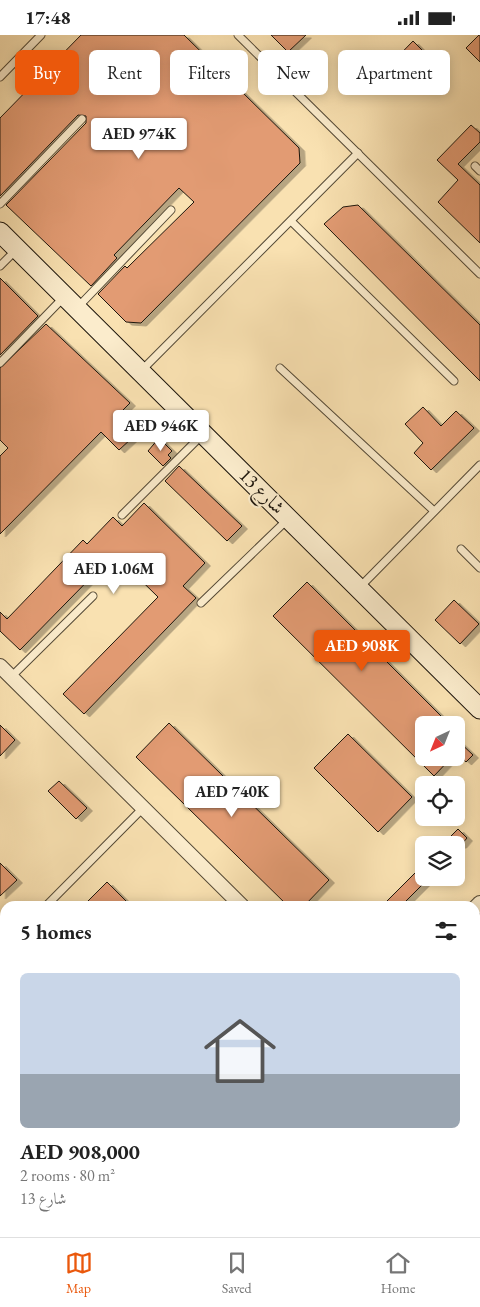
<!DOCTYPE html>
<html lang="en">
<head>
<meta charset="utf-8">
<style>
  body { margin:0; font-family:"EB Garamond",Amiri,serif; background:#f6f6f6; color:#222; height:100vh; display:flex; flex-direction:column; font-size:19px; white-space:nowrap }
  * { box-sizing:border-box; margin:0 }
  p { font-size:16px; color:#767676 }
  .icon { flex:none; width:28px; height:28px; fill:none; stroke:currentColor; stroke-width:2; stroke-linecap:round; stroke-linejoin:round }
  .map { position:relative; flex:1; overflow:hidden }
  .details { position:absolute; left:0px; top:866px; width:480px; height:336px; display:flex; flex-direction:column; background:#fff; border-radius:15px 15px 0 0; box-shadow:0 2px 12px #0003 }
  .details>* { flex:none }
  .guide { position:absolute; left:15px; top:15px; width:450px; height:45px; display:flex; gap:10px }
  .needle { width:32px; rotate:223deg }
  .tools { position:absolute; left:415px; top:681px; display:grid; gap:10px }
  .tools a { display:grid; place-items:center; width:50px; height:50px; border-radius:8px; background:#fff; box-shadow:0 2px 12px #0003; font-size:25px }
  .price { position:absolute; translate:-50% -42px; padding:0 11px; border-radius:5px; background:#fff; color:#222; font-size:16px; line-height:32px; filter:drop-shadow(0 1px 2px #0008) }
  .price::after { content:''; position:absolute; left:50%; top:30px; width:15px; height:11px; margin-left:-8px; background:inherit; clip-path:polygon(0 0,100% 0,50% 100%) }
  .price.active { background:#ea580c; color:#fff }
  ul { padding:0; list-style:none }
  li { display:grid; align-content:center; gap:10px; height:265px; padding:0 20px }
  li+li { border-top:1px solid #e0e0e0 }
  li span { display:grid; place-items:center; height:155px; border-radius:8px; color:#555 }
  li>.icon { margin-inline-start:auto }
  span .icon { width:90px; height:90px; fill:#fffc; stroke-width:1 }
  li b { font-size:21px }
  h2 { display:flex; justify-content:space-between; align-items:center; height:60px; padding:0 20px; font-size:21px }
  .tag { padding:0 18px; border-radius:8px; background:#fff; box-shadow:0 2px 12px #0003; font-size:18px; line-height:45px }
  .tag.active { background:#ea580c; color:#fff }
  .status { display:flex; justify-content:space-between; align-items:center; height:35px; padding:0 25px; background:#fff; direction:ltr }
  .status svg { height:14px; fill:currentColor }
  .tabs { display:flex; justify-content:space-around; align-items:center; height:70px; border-top:1px solid #e0e0e0; background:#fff; font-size:14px; color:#767676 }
  .tabs a { display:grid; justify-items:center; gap:2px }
  .tabs .active { color:#ea580c }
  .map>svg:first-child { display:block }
  .building { fill:#e29b73; stroke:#1d160d; filter:url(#shadow) }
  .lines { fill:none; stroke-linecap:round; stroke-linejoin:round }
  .lane-casing { stroke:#544936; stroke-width:9 }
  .street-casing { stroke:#544936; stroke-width:16 }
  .secondary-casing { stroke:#1d160d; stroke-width:21 }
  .lane { stroke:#fbeccc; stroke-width:7 }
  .street { stroke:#fbeccc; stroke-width:14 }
  .secondary { stroke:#fbeccc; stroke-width:19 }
  .labels { text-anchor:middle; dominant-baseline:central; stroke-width:4; stroke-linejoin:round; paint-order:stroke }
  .street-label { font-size:19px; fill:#1d160d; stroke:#fbeccc }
</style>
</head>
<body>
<div class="status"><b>17:48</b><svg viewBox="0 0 49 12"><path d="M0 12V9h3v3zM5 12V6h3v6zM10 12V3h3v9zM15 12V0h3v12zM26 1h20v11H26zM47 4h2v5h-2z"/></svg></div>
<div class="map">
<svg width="480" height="1202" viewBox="0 0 480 1202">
  <defs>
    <filter id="shadow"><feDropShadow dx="5.5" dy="3" stdDeviation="0" flood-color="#0004"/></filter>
  </defs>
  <rect width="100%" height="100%" fill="#f9e1b1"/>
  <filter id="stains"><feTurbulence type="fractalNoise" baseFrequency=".004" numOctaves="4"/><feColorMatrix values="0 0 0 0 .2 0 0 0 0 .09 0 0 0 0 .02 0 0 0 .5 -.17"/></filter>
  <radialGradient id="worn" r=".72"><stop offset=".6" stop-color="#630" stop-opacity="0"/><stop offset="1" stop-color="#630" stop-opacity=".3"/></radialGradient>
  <g class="building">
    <polygon points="81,0 184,0 299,113 300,128 141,288 126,287 98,259 125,231 127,233 194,167 179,153 114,220 117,223 91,251 6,170 86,88 86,81 78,80 0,161 0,83"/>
    <polygon points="271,0 306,0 288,17"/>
    <polygon points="479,0 480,0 480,27 466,13"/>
    <polygon points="413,6 427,20 395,53 381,39"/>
    <polygon points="471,90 480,98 480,107 458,129 480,150 480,208 438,167 458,145 437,125"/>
    <polygon points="358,170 480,290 480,346 324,189 343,172"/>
    <polygon points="0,243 38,281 0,320"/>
    <polygon points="46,289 130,368 114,384 132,403 119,415 101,397 0,499 0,421 8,413 0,405 0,333"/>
    <polygon points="423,372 441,391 456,376 474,393 431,435 414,418 423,408 405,389"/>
    <polygon points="159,403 172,416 168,420 171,423 163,431 148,416"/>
    <polygon points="179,431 242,491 227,506 165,446"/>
    <polygon points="144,468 205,528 183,551 196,563 84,679 63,659 158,562 114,519 20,615 0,596 0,577 7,584 83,505 87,509 113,482 122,491"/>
    <polygon points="307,547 450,690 424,690 424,722 452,722 434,741 273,581"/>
    <polygon points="454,565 479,589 460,609 435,585"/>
    <polygon points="169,688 329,845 304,871 288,871 136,722"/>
    <polygon points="0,690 15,705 0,721"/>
    <polygon points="348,699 412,762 378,797 314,733"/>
    <polygon points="456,704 473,720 466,727 456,718"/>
    <polygon points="59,746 87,773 76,784 48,756"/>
    <polygon points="458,794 467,803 461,810 442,810"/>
    <polygon points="0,828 17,845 0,861"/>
    <polygon points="424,829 424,848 401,871 382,871"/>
    <polygon points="107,847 131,871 83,871"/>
  </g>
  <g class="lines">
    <defs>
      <g id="lane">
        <polyline points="238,0 480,239"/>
        <polyline points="0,42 41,0"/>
        <polyline points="475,131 480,136"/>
        <polyline points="0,169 82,84"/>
        <polyline points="291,186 454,346"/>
        <polyline points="0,231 17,214"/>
        <polyline points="78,272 171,175"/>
        <polyline points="0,328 65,261"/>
        <polyline points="280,333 434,476"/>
        <polyline points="141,336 358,118"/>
        <polyline points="122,480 203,399"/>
        <polyline points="461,514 480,533"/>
        <polyline points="359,553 480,430"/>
        <polyline points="201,568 288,484"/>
        <polyline points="11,642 93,561"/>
        <polyline points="46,871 143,773"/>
        <polyline points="0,918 5,913"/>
        <polyline points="0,1016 5,1021"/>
        <polyline points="160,1198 164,1202"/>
        <polyline points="150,1202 154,1198"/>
      </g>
      <g id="street">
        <polyline points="0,631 242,871"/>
        <polyline points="475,873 480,868"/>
        <polyline points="475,1104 480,1109"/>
      </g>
      <polyline id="secondary" points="0,197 480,674"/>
    </defs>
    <use href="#lane" class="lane-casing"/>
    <use href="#street" class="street-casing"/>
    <use href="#secondary" class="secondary-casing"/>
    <use href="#lane" class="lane"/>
    <use href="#street" class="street"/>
    <use href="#secondary" class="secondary"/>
  </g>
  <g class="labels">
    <g class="street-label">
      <text transform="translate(262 456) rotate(45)">شارع 13</text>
    </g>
  </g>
  <rect width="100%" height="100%" filter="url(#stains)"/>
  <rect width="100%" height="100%" fill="url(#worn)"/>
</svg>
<div class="tools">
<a><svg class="needle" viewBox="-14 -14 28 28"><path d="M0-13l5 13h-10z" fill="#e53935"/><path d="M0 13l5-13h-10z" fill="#767676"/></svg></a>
<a><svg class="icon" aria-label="locate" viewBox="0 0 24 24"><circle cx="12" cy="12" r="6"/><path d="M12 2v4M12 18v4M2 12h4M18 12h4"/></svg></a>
<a><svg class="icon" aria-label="layers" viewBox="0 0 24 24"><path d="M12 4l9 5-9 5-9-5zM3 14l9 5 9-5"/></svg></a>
</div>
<b class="price" style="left:139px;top:125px">AED 974K</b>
<b class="price" style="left:161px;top:417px">AED 946K</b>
<b class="price" style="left:114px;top:560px">AED 1.06M</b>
<b class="price active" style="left:362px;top:637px">AED 908K</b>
<b class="price" style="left:232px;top:783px">AED 740K</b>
<div class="guide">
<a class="tag active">Buy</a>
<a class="tag">Rent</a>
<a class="tag">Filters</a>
<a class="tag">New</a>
<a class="tag">Apartment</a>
</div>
<section class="details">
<h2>5 homes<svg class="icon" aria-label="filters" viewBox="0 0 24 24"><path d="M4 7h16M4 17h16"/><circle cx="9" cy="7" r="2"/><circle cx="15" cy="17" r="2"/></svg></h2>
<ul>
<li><span style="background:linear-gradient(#c9d6e8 65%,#9aa5b1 0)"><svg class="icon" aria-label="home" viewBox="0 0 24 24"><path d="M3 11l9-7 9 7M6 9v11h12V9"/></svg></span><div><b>AED 908,000</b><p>2 rooms · 80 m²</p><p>شارع 13</p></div></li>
</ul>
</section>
</div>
<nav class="tabs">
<a class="active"><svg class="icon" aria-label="map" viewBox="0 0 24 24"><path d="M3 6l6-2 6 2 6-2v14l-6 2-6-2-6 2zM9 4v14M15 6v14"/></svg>Map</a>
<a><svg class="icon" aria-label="saved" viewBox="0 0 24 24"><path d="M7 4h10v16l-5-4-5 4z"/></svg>Saved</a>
<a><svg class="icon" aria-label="home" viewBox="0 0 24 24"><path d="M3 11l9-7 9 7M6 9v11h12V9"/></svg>Home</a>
</nav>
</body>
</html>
